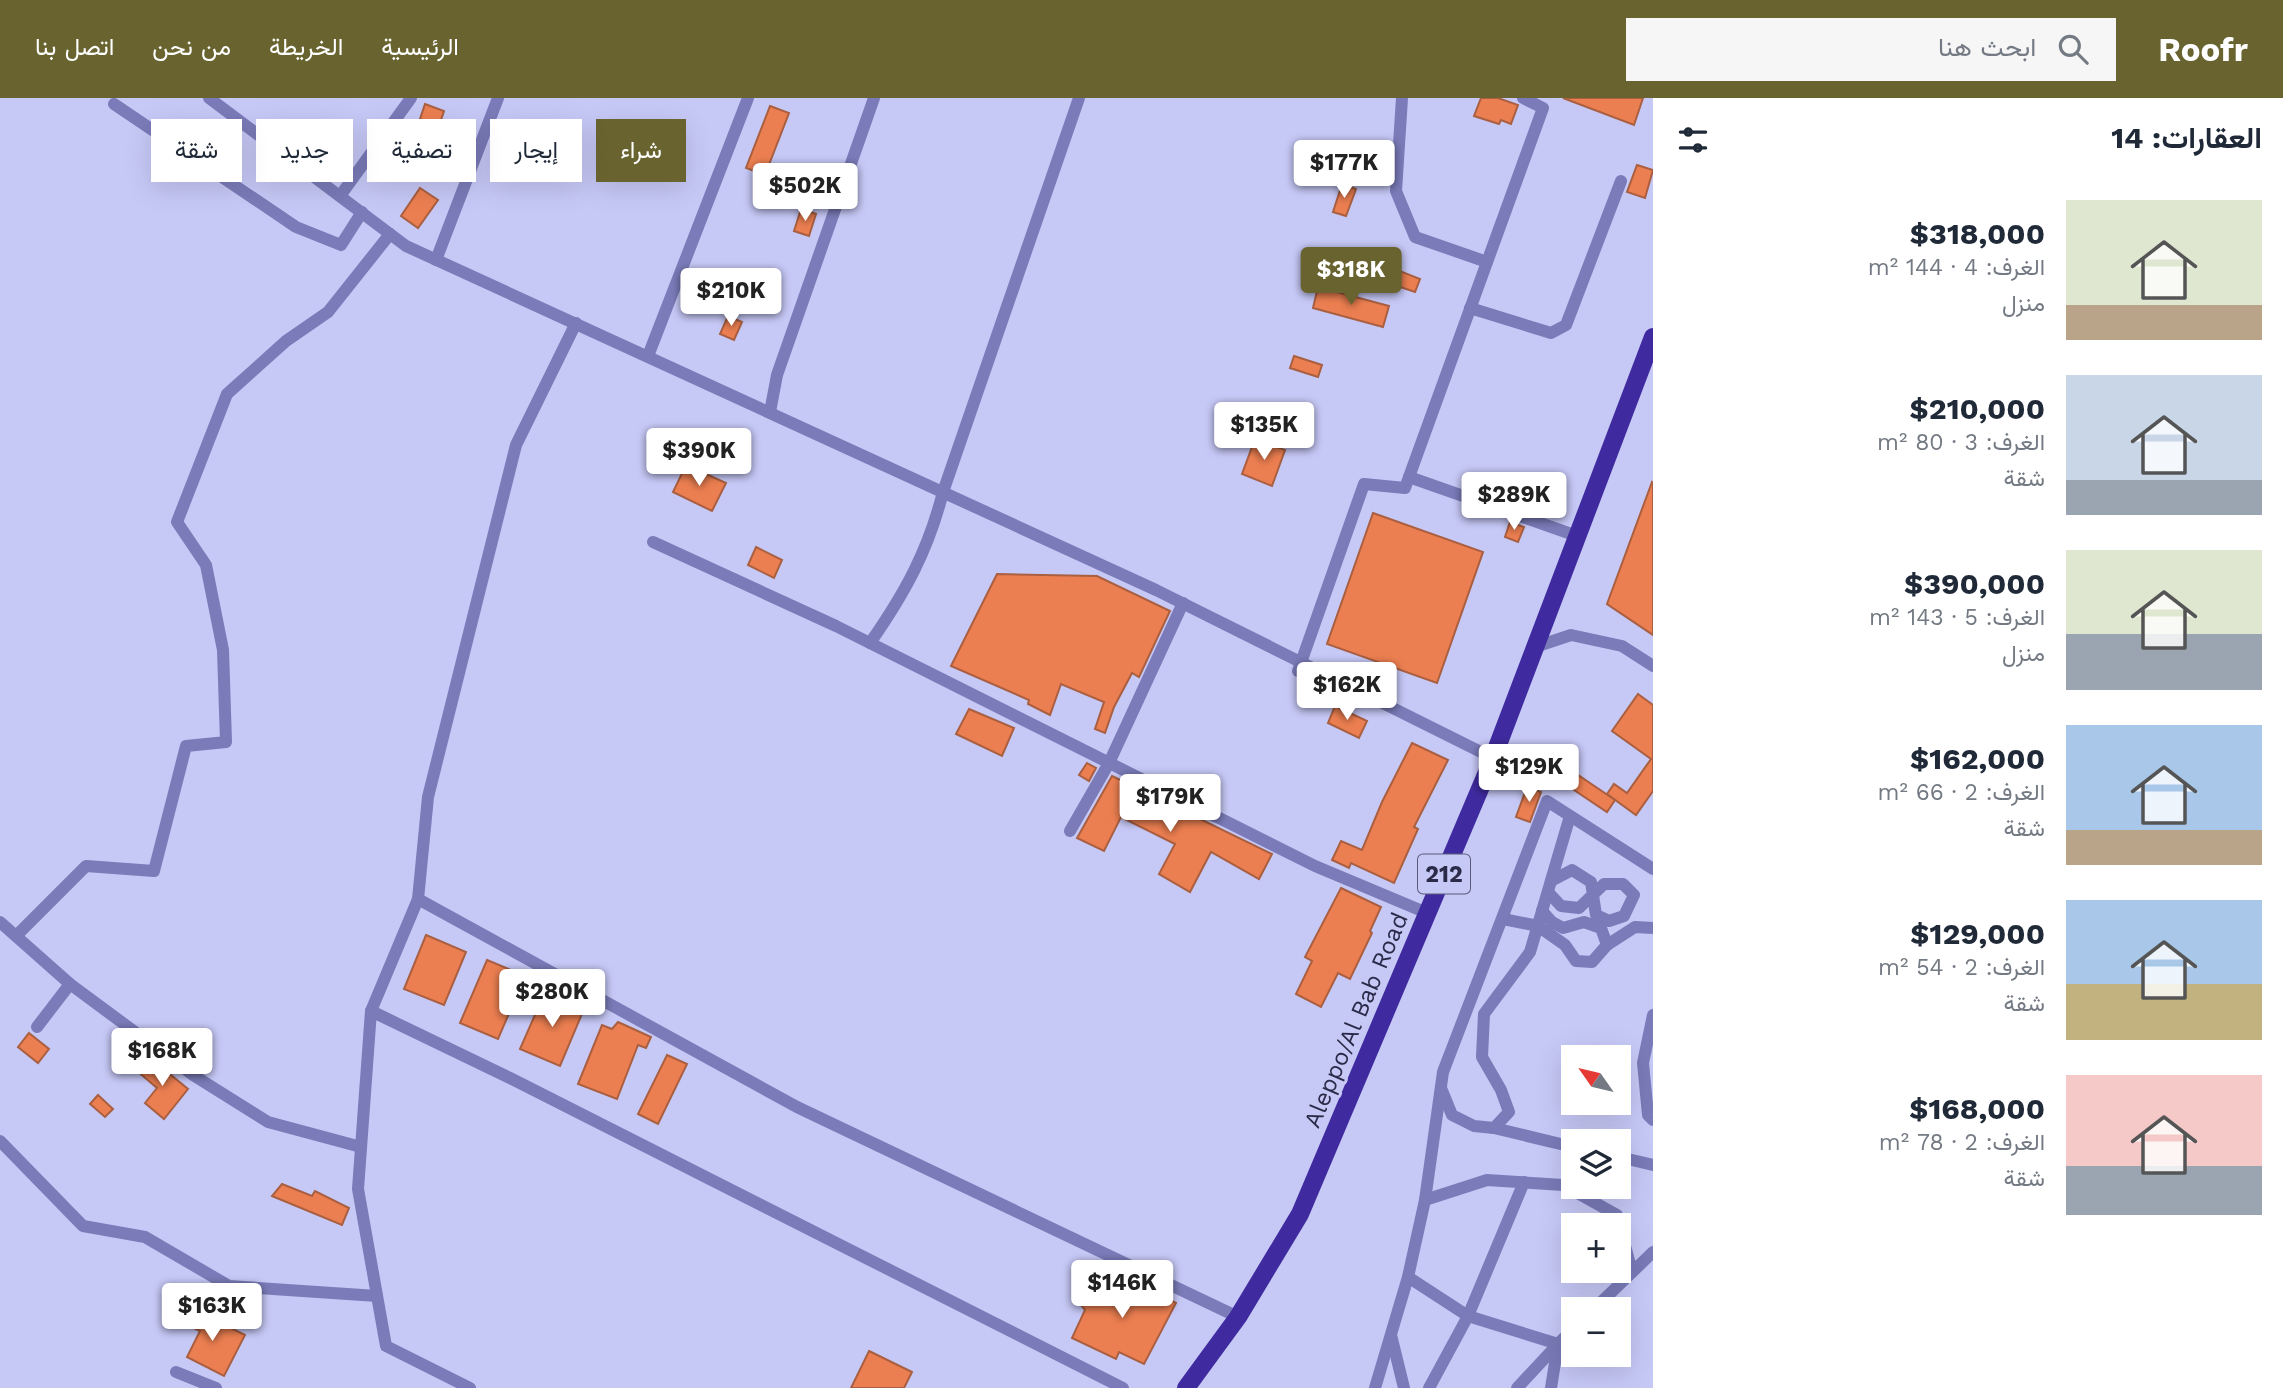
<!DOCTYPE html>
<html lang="ar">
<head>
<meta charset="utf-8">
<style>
  body { margin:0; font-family:"Work Sans",Vazirmatn,sans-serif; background:#f6f6f7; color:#1f2937; direction:rtl; height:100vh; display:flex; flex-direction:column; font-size:26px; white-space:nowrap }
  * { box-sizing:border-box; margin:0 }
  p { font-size:23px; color:#747a83 }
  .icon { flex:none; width:38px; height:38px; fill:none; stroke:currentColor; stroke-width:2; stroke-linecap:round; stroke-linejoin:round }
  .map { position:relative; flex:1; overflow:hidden; direction:ltr }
  .sheet { display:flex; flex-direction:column; background:#fff; width:630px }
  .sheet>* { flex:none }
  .guide { position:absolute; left:21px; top:21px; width:665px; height:63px; direction:rtl; display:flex; gap:14px }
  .needle { width:46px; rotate:304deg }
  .buttons { position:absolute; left:1561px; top:947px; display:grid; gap:14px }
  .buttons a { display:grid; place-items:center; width:70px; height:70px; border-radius:0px; background:#fff; box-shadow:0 7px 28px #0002; font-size:35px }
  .price { position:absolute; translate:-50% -60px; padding:0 16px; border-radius:7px; background:#fff; color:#222; font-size:23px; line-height:46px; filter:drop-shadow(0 2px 4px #0008) }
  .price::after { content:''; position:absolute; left:50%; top:42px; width:21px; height:16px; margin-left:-10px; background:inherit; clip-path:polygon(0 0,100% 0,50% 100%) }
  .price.on { background:#68632f; color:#fff }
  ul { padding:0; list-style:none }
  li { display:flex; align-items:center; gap:21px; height:175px; padding:0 21px }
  li span { display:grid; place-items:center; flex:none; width:196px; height:140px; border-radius:0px; color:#555 }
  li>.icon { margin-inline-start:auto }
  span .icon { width:84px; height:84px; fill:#fffc; stroke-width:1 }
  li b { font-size:30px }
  h2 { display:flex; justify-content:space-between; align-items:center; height:84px; padding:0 21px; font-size:30px }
  .pill { padding:0 24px; border-radius:0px; background:#fff; box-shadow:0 7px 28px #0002; font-size:24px; line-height:63px }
  .pill.on { background:#68632f; color:#fff }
  header { display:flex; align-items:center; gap:42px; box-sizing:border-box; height:98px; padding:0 35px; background:#68632f; color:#fff }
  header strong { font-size:33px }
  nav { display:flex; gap:38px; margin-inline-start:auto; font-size:24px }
  .search { width:490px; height:63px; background:#f6f6f7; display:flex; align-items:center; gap:18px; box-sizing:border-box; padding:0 24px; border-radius:0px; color:#747a83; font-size:26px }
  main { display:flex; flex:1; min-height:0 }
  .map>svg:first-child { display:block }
  .building { fill:#ec7f51; stroke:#aa5f40; stroke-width:2 }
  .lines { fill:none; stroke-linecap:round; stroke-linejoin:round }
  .street { stroke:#7a7bb8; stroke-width:12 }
  .primary { stroke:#3f2b9f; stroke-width:18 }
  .labels { text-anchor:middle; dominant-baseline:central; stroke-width:6; stroke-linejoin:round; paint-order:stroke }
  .shield { fill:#c6c8f6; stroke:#5a5a7d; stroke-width:2 }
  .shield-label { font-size:23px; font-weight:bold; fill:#2b2b49 }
  .street-label { font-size:24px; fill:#2b2b49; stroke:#c6c8f6 }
</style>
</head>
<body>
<header>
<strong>Roofr</strong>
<div class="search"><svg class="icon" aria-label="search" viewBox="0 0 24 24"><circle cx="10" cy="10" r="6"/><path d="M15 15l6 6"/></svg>ابحث هنا</div>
<nav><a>الرئيسية</a><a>الخريطة</a><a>من نحن</a><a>اتصل بنا</a></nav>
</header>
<main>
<section class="sheet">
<h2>العقارات: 14<svg class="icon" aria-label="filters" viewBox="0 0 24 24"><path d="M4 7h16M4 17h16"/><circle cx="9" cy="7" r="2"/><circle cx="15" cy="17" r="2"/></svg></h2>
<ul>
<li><span style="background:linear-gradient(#dfe7d0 75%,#b9a48a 0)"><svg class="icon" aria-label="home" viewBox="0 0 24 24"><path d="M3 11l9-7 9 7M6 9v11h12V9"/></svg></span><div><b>$318,000</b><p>الغرف: 4 · 144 m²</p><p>منزل</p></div></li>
<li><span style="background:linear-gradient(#c9d6e8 75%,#9aa5b1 0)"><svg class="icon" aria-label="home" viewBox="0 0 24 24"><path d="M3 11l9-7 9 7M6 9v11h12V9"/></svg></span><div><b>$210,000</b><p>الغرف: 3 · 80 m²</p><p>شقة</p></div></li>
<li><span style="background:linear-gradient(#dfe7d0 60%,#9aa5b1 0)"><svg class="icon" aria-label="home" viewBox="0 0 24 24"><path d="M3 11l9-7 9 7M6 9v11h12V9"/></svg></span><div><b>$390,000</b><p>الغرف: 5 · 143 m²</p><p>منزل</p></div></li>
<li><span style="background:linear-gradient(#a9c7e8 75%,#b9a48a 0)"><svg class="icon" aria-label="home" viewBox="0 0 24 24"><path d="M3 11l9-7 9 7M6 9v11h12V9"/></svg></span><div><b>$162,000</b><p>الغرف: 2 · 66 m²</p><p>شقة</p></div></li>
<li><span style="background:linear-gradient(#a9c7e8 60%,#c2b280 0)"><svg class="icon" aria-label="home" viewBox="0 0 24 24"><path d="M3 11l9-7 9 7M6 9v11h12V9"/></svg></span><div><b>$129,000</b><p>الغرف: 2 · 54 m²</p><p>شقة</p></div></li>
<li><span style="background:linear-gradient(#f6c9c9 65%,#9aa5b1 0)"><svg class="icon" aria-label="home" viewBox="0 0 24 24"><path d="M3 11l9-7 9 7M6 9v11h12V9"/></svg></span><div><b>$168,000</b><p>الغرف: 2 · 78 m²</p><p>شقة</p></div></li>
</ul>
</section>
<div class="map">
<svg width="1653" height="1290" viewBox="0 0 1653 1290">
  <rect width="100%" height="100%" fill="#c6c8f6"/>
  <g class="building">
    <polygon points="1481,0 1498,0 1518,7 1511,26 1501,22 1499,26 1474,18"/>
    <polygon points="1563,0 1643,0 1634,27"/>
    <polygon points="425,6 444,13 439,28 420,21"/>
    <polygon points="770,8 789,15 765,77 746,70"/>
    <polygon points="453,32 470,39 461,70 453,82 434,67"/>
    <polygon points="1637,67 1653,72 1645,100 1627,94"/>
    <polygon points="1342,86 1356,91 1346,118 1333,114"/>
    <polygon points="420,90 438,102 418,130 401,118"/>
    <polygon points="801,111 816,116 809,138 794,133"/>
    <polygon points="1360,159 1398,170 1397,172 1420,181 1415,194 1356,174"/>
    <polygon points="1318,189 1389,208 1383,229 1313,210"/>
    <polygon points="728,218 742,224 734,242 720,236"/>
    <polygon points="1294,258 1322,267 1318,279 1290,270"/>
    <polygon points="1255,341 1285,352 1272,388 1242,376"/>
    <polygon points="686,367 726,385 712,413 673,394"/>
    <polygon points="1652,384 1653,385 1653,537 1607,506"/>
    <polygon points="1373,415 1483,454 1437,585 1327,546"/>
    <polygon points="1510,424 1524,429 1518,444 1505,439"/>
    <polygon points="756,449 782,462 774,480 748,467"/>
    <polygon points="997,476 1097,478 1170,513 1139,579 1132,575 1114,609 1105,635 1095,631 1104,604 1061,586 1050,617 1028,606 1029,602 951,568"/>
    <polygon points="1638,596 1653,607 1653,693 1636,717 1607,696 1614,686 1627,695 1651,661 1612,633"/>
    <polygon points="1335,608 1367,623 1359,640 1328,625"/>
    <polygon points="969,611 1014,630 1002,658 956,636"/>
    <polygon points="1412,645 1448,662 1414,729 1418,731 1394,785 1351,765 1349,770 1332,762 1341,743 1362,752 1382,704"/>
    <polygon points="1550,658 1615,702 1607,714 1538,668"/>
    <polygon points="1087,665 1096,670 1089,683 1079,677"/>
    <polygon points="1112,678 1272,756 1259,781 1211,754 1190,794 1159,776 1175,746 1121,719 1104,753 1077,740"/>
    <polygon points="1527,689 1541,694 1530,724 1516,719"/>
    <polygon points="1341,790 1381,809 1370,833 1372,835 1350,881 1338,875 1321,909 1296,896 1312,863 1305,859"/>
    <polygon points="426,837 466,854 444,907 404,891"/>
    <polygon points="487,862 525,878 498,941 460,925"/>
    <polygon points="545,894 584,911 560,968 520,951"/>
    <polygon points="618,924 651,939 646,950 638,947 617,1001 578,986 602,927 612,931"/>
    <polygon points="29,935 49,951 38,965 18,949"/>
    <polygon points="667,957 687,966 658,1026 638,1016"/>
    <polygon points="149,959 188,991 164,1021 145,1005 157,990 137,973"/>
    <polygon points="98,997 113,1011 105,1019 90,1006"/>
    <polygon points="282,1086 312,1098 315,1093 349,1110 342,1127 272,1098"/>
    <polygon points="1103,1176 1151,1199 1153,1193 1176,1205 1144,1266 1119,1254 1116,1261 1072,1240 1085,1212 1081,1207 1085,1197 1092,1198"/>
    <polygon points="182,1211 214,1225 215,1222 245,1237 224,1278 187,1259 200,1233 177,1222"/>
    <polygon points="869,1253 912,1274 904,1290 851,1290"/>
  </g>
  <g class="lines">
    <g class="street">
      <polyline points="209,0 406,148 1156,492 1493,660"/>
      <polyline points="1402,0 1396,93 1415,139 1487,164"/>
      <polyline points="114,6 296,129 341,147 362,114"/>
      <polyline points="340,98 411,0"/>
      <polyline points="436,162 498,0"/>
      <polyline points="1470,210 1551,235 1566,227 1621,83"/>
      <polyline points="648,258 748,0"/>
      <polyline points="770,314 777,277 874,0"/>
      <polyline points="1409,379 1577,438"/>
      <polyline points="653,444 836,528 1315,768 1427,815"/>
      <path d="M870,545C905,495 928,453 943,394L1079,0"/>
      <polyline points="1535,549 1571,537 1622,548 1653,568"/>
      <polyline points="1298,573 1364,386 1405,390 1543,10 1523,0"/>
      <polyline points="1070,733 1109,665 1183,505"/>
      <polyline points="1548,794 1561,808 1579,810 1604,786 1623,786 1634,797 1624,818 1609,823 1596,817 1591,784 1572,772 1551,783"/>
      <polyline points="418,801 797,1009 1238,1219"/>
      <polyline points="1542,813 1552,824 1563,830 1584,824 1601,830 1607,847"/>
      <polyline points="1503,821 1538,828 1565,847 1576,863 1592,864 1607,847 1635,829 1653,830"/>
      <polyline points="0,824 70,886 193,977 268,1024 361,1049"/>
      <polyline points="16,838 86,768 154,773 186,648 226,644 223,552 206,467 177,424 227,296 286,243 328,214 390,136"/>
      <polyline points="371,913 510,980 1123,1290"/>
      <polyline points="1653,917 1643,965 1648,1017 1653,1022"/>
      <polyline points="37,929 70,886"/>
      <polyline points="1441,990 1452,1017 1474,1028 1494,1030 1509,1014 1501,992 1482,959 1484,916 1530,854 1570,718"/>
      <polyline points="1494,1030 1573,1049"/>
      <polyline points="0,1043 83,1128 145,1139 229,1188 377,1198"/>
      <polyline points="1619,1059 1653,1067"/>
      <polyline points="1425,1102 1487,1082 1563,1087 1617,1117 1632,1174"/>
      <polyline points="1408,1179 1468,1218 1558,1246 1517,1290"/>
      <polyline points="1594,1211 1653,1154"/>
      <polyline points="1391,1237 1404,1290"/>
      <polyline points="176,1274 216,1290"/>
      <polyline points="470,1290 386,1248 358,1091 371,913 418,801 428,699 516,347 576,225"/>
      <polyline points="1375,1290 1408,1179 1425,1102 1443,974 1547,703 1653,771"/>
      <polyline points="1429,1290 1468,1218 1524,1084"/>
      <polyline points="1551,1290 1558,1246 1573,1231"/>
    </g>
    <polyline class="primary" points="1186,1290 1238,1219 1300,1116 1493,660 1653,239"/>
  </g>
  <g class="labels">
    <rect class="shield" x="1418" y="756.5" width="52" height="39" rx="5"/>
    <g class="shield-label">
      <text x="1444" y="776">212</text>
    </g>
    <g class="street-label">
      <text transform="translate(1356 922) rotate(-67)">Aleppo/Al Bab Road</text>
    </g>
  </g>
</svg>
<div class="buttons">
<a><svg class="needle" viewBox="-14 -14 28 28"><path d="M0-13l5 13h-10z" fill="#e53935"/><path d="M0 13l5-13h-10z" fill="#747a83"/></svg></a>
<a><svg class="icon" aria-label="layers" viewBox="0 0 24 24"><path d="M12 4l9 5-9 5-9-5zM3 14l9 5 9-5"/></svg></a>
<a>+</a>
<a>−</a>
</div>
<b class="price" style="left:1344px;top:102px">$177K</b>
<b class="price" style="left:805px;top:125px">$502K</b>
<b class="price on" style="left:1351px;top:209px">$318K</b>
<b class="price" style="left:731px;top:230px">$210K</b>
<b class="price" style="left:1264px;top:364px">$135K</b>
<b class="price" style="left:699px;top:390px">$390K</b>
<b class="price" style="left:1514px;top:434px">$289K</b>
<b class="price" style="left:1347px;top:624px">$162K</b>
<b class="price" style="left:1529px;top:706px">$129K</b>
<b class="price" style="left:1170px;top:736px">$179K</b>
<b class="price" style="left:552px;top:931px">$280K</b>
<b class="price" style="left:162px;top:990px">$168K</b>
<b class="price" style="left:1122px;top:1222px">$146K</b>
<b class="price" style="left:212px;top:1245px">$163K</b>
<div class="guide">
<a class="pill on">شراء</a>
<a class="pill">إيجار</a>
<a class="pill">تصفية</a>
<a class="pill">جديد</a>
<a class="pill">شقة</a>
</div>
</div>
</main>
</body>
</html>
